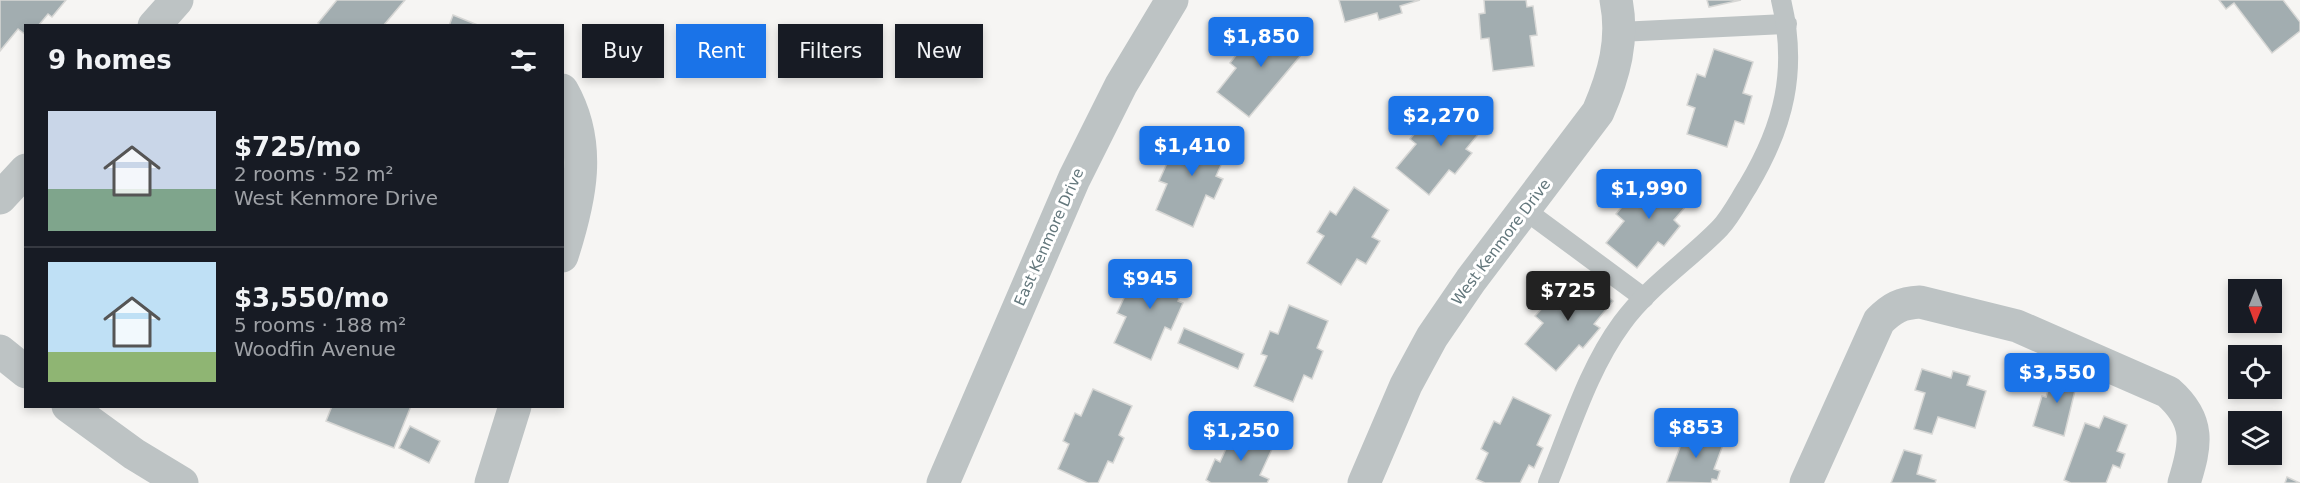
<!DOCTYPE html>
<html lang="en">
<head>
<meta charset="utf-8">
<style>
  body { margin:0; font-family:"DejaVu Sans",sans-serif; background:#242831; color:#f1f3f6; height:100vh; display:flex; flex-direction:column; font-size:22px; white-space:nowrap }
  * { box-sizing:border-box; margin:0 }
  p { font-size:20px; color:#9ea1a6 }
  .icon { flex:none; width:33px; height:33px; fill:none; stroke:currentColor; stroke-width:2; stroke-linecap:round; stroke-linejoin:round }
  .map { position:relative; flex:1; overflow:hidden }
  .sheet { position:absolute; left:24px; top:24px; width:540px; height:384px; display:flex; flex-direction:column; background:#171b24; border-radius:0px; box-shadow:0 3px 9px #0003 }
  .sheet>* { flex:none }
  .banner { position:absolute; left:582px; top:24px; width:570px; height:54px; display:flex; gap:12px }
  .needle { width:39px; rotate:181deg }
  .buttons { position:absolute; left:2228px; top:279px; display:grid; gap:12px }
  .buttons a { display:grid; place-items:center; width:54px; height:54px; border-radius:0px; background:#171b24; box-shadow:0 3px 9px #0003; font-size:30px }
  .price { position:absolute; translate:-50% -51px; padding:0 14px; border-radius:6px; background:#1a73e8; color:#fff; font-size:20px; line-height:39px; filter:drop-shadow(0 2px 3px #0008) }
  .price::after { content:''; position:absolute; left:50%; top:36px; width:18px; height:14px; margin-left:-9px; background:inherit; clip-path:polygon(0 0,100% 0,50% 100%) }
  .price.active { background:#222; color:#fff }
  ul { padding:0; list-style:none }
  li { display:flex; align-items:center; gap:18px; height:150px; padding:0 24px }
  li+li { border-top:2px solid #363941 }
  li span { display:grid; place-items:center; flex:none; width:168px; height:120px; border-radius:0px; color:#555 }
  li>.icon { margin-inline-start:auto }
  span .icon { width:72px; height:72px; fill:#fffc; stroke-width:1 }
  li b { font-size:26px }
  h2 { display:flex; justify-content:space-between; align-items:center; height:72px; padding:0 24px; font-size:26px }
  .chip { padding:0 21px; border-radius:0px; background:#171b24; box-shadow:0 3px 9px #0003; font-size:21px; line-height:54px }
  .chip.active { background:#1a73e8; color:#fff }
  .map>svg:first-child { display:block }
  .building { fill:#a2adb0; stroke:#d7d7d5; stroke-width:1.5 }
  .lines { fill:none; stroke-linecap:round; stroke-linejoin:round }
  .service { stroke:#bdc3c4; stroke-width:20 }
  .minor { stroke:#bdc3c4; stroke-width:33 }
  .labels { text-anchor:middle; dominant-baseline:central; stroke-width:6; stroke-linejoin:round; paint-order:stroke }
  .street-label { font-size:15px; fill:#63777c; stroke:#fff }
</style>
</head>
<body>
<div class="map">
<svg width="2300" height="483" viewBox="0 0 2300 483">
  <rect width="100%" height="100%" fill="#f6f5f3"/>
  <g class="building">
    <polygon points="0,0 66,0 52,17 48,14 38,26 26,26 26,35 18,29 0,51"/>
    <polygon points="337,0 405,0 383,26 321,26 318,23"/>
    <polygon points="1339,0 1420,0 1400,6 1402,13 1379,20 1377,13 1345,22"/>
    <polygon points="1484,0 1526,0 1527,7 1533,6 1537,35 1530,36 1534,66 1493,71 1489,38 1481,39 1479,14 1485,13"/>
    <polygon points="1707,0 1741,0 1709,7"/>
    <polygon points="2219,0 2283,0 2300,22 2300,31 2272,53 2234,3 2226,9"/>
    <polygon points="453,15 480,26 449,26"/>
    <polygon points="1274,21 1307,48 1249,117 1217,92 1236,68 1230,63 1248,40 1254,44"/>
    <polygon points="1714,49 1753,62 1743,93 1752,96 1744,124 1735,121 1727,147 1687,134 1695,108 1687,105 1697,74 1705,77"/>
    <polygon points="1452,99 1485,126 1466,149 1472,153 1455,174 1449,170 1429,195 1396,168 1416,144 1410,139 1426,120 1431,124"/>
    <polygon points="1192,128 1230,145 1216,176 1223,179 1214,199 1206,195 1193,227 1156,210 1167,184 1159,181 1172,152 1180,155"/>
    <polygon points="1661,172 1693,198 1674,220 1680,226 1664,246 1658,242 1637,268 1606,243 1624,221 1616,214 1635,191 1642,196"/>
    <polygon points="1354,187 1389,210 1372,237 1380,241 1366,264 1357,259 1341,285 1307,263 1324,236 1317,232 1330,211 1336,215"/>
    <polygon points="1150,262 1187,279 1178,301 1183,303 1171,330 1165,327 1151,360 1114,343 1126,317 1117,313 1130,285 1138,288"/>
    <polygon points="1581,275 1613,301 1594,324 1600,328 1583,348 1579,345 1556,371 1525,344 1543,323 1535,316 1556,293 1561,298"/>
    <polygon points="1289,305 1328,321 1317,348 1323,351 1312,379 1304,375 1293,402 1254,386 1267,356 1261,354 1270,331 1278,334"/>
    <polygon points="1184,328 1244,354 1238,369 1178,343"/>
    <polygon points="1922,369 1951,378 1953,371 1970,376 1967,385 1986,391 1975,428 1938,417 1932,434 1914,429 1925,393 1915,390"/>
    <polygon points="2054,370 2078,378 2064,436 2033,426 2042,396 2046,397"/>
    <polygon points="1093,389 1132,406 1119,435 1124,438 1113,463 1108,461 1098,483 1088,483 1058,469 1069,444 1063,441 1075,413 1081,416"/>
    <polygon points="1513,397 1551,415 1537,445 1543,448 1534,468 1529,465 1520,483 1485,483 1476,479 1488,453 1481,449 1494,421 1500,424"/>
    <polygon points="332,406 411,406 394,448 326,421"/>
    <polygon points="2104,416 2127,425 2117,451 2125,454 2120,468 2113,465 2106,483 2071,483 2064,480 2085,423 2099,428"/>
    <polygon points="410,426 440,441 429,463 399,448"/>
    <polygon points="1687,428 1724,442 1714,469 1720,471 1717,480 1712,479 1711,483 1667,482"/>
    <polygon points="1234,431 1272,449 1260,475 1269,479 1267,483 1211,483 1206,480 1215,459 1220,462"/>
    <polygon points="1904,450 1922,455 1917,474 1936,480 1935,483 1891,483"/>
    <polygon points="2287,477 2300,483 2285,483"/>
  </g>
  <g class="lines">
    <g class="service">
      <polyline points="1619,32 1787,24"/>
      <polyline points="1525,210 1644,298"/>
      <path d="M1548,483C1570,430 1588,369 1622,323C1649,286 1689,260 1720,228C1731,216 1739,200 1748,186C1784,126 1798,70 1781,0"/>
    </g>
    <g class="minor">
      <polyline points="154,26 177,0"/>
      <path d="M562,90C593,144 580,200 562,256"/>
      <polyline points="0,198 26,170"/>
      <polyline points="0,351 26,372"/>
      <polyline points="68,406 134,454 182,483"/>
      <polyline points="491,483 515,406"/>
      <polyline points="943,483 1074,179 1121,85 1172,0"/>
      <path d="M1364,483L1406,385L1432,337L1471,280L1598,112C1614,75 1624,40 1616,0"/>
      <path d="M1806,483L1879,321C1892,308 1901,303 1920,302L2017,326L2168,392C2201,421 2196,445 2184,483"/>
    </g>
  </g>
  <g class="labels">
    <g class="street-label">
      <text transform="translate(1049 237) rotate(-66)">East Kenmore Drive</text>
      <text transform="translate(1501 242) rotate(-53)">West Kenmore Drive</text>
    </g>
  </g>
</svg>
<div class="buttons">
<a><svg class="needle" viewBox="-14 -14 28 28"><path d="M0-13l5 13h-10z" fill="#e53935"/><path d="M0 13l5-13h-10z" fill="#9ea1a6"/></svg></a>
<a><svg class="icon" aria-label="locate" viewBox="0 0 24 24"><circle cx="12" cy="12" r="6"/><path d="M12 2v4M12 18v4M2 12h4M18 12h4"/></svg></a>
<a><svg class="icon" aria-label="layers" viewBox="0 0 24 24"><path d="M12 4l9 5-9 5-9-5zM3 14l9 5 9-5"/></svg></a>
</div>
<b class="price" style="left:1261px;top:68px">$1,850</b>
<b class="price" style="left:1441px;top:147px">$2,270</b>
<b class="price" style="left:1192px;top:177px">$1,410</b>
<b class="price" style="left:1649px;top:220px">$1,990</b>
<b class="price" style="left:1150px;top:310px">$945</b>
<b class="price active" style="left:1568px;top:322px">$725</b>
<b class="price" style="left:2057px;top:404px">$3,550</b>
<b class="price" style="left:1696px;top:459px">$853</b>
<b class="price" style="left:1241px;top:462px">$1,250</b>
<div class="banner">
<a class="chip">Buy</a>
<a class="chip active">Rent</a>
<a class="chip">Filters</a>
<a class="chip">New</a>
</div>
<section class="sheet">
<h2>9 homes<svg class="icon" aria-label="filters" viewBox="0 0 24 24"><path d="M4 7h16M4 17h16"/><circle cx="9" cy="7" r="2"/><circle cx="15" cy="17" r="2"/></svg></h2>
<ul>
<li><span style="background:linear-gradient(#c9d6e8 65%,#7fa58c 0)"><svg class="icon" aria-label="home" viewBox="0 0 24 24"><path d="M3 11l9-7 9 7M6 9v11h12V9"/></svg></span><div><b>$725/mo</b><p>2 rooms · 52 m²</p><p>West Kenmore Drive</p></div></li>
<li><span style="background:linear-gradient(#bfe0f5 75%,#8fb573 0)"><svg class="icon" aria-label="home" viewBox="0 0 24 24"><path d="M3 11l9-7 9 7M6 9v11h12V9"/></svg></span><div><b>$3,550/mo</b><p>5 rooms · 188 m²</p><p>Woodfin Avenue</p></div></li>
</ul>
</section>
</div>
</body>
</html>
